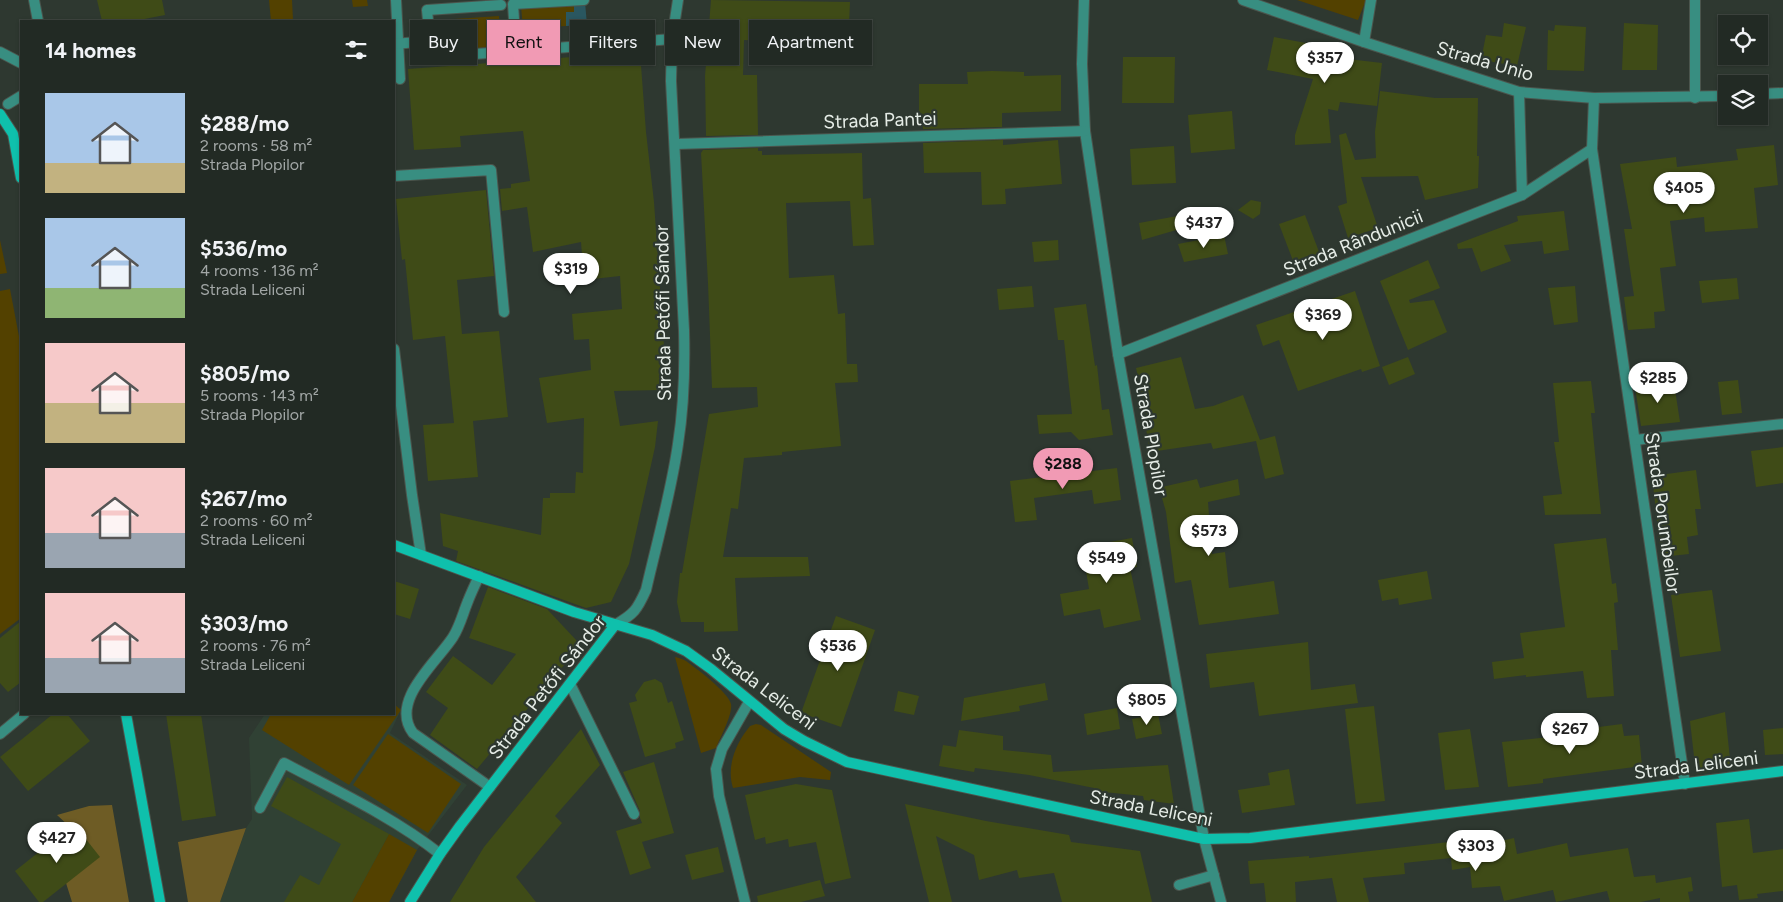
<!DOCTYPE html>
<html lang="en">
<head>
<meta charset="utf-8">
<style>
  body { margin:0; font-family:Figtree,sans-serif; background:#2e3631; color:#f1f3f6; height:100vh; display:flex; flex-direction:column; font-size:19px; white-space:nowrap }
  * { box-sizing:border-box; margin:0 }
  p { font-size:16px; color:#a2a7a6 }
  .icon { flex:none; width:28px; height:28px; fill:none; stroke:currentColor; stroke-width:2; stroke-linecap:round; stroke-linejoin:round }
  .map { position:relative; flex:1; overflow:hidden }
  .sheet { position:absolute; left:20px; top:20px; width:375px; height:695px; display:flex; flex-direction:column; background:#222a24; border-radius:0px; box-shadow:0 1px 4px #0004,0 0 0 1px #3f4641 }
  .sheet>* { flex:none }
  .banner { position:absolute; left:410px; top:20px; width:475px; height:45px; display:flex; gap:10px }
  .tools { position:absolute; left:1718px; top:15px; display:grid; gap:10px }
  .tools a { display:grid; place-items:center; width:50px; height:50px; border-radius:0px; background:#222a24; box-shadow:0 1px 4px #0004,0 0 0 1px #3f4641; font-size:25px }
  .price { position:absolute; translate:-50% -42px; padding:0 11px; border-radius:18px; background:#fff; color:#222; font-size:16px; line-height:32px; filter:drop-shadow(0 1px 2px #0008) }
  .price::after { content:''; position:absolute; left:50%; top:30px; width:15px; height:11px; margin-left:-8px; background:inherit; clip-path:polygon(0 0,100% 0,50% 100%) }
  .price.selected { background:#f19ab4; color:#111 }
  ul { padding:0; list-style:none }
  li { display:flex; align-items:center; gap:15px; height:125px; padding:0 25px }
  li span { display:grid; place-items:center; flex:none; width:140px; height:100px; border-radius:0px; color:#555 }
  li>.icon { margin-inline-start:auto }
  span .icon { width:60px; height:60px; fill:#fffc; stroke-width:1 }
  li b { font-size:21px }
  h2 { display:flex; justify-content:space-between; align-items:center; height:60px; padding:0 25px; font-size:21px }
  .pill { padding:0 18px; border-radius:0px; background:#222a24; box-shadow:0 1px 4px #0004,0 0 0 1px #3f4641; font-size:18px; line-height:45px }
  .pill.selected { background:#f19ab4; color:#111 }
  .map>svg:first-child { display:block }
  .built { fill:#304134 }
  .green { fill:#534100 }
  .forest { fill:#6e5c25 }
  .water { fill:#2a5760 }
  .building { fill:#3f4b17 }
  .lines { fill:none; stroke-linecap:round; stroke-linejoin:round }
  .lane-casing { stroke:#4b554d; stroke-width:12 }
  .street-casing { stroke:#4b554d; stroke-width:12 }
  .secondary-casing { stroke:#4b554d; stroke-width:12 }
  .lane { stroke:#388e81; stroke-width:10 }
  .street { stroke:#388e81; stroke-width:10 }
  .secondary { stroke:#0fc0ac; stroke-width:10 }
  .labels { text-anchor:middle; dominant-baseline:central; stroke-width:4.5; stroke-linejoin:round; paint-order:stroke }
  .street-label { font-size:19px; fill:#e5ece6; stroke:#2e3830 }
</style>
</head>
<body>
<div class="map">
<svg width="1783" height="902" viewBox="0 0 1783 902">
  <rect width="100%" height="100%" fill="#2e3830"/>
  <polygon class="built" points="394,704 401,710 390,733 467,785 417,850 389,902 220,902 246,828 252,819 249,738 265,714 394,714"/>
  <g class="green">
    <polygon points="269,0 292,0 293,20 271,21"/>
    <polygon points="352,0 369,0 367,0 368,6 353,7"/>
    <polygon points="1297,0 1366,0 1358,20"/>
    <polygon points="574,3 574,12 566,13 566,26 523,29 521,6"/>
    <polygon points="499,16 501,46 441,51 439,20"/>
    <polygon points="0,240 7,273 0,274"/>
    <polygon points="10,289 21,347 21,618 0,634 0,291"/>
    <path d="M675,657C679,658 683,659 686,661C696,668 729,693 731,704C733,714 720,738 716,748L701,753Z"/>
    <polygon points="394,704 401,710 349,785 262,730 271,714 394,714"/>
    <path d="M756,724L761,725L831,772L830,780L800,777L733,788C726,766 736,743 750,726Z"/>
    <polygon points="388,734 461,784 428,833 353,785"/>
    <polygon points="389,834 417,850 389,902 352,902"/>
  </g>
  <g class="forest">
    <polygon points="112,805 129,902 72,902 66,883 70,827 57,815 89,806"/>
    <polygon points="246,828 220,902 188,902 178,842"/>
  </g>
  <polygon class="water" points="585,2 587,25 566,26 566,12 574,12 574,3"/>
  <g class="building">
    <polygon points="97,0 162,0 165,15 134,21 102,21"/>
    <polygon points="711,0 850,2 849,25 830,23 830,31 819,30 818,36 782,34 781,42 744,40 743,75 757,75 758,135 706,136 705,76"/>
    <polygon points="1504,23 1526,27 1517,66 1481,60 1486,35 1502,37"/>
    <polygon points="1624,23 1658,25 1657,70 1622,70"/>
    <polygon points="1555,25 1586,27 1584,71 1547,70 1548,30 1554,31"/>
    <polygon points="1274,37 1306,43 1306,45 1349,54 1348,59 1382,63 1377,106 1340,102 1338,111 1328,109 1331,143 1295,145 1295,135 1313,79 1267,70"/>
    <polygon points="640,52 646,132 654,202 664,346 660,346 660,390 614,391 620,426 658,421 655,447 629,564 611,602 586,608 456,561 458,551 443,546 440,513 541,535 543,498 550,498 550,493 575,493 576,472 583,473 584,418 547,423 539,378 591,370 589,339 574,340 572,314 622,309 620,276 584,280 581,242 533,252 527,207 502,211 500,189 511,188 511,184 530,181 523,131 460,136 461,147 414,150 408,69"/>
    <polygon points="1123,57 1175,57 1174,103 1122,103"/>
    <polygon points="992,71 1024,72 1024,76 1061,75 1061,111 1002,113 1002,127 923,129 922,117 919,117 919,84 968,84 967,72"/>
    <polygon points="1380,91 1435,98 1478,98 1477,156 1479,156 1478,188 1425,200 1418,176 1361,177 1378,228 1348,238 1338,206 1347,203 1339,135 1346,133 1355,160 1376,158 1375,132"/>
    <polygon points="1232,111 1235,149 1191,153 1188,115"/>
    <polygon points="1003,140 1003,145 1058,140 1062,184 1005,189 1006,204 982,205 981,172 924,173 923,143"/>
    <polygon points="1774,145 1778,185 1754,188 1758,228 1705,232 1704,217 1670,221 1676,266 1660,268 1665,311 1654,312 1655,328 1628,330 1624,297 1634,296 1624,229 1632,229 1620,164 1676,157 1677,167 1738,160 1736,149"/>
    <polygon points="1174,146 1176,183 1132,185 1130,149"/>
    <polygon points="758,148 758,151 762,151 762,155 862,153 863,199 871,198 874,245 853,246 850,201 786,203 789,278 834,275 838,314 845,313 847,364 857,364 858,382 835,383 841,446 782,452 782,455 744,458 738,509 731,508 723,557 808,557 810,576 735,578 738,631 704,632 704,622 681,622 677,602 680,573 682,573 709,414 758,407 757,387 712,388 708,283 701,153 703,150"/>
    <polygon points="486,190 494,276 457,280 462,334 499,331 508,417 473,421 478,477 428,481 423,425 454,423 445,336 413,340 405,259 402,260 396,199"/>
    <polygon points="1251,200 1261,202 1260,214 1253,219 1238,210"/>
    <polygon points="1564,211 1569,250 1544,254 1542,241 1504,245 1511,261 1481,272 1472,248 1458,249 1457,244 1518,221 1517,216"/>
    <polygon points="1194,213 1197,224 1142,240 1139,223"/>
    <polygon points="1305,215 1321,257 1295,266 1279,224"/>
    <polygon points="1224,235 1228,254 1184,262 1178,244"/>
    <polygon points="1058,240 1059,260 1034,262 1032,242"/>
    <polygon points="1428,260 1440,288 1409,300 1410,303 1434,300 1447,332 1408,350 1380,281"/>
    <polygon points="1737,278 1739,299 1702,303 1699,281"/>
    <polygon points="1032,286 1034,307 999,310 997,289"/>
    <polygon points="1575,286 1578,322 1554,325 1548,288"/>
    <polygon points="1355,291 1380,366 1362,372 1361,369 1298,391 1279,340 1263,346 1256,325"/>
    <polygon points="1086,304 1095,366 1097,365 1102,410 1109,409 1113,435 1079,440 1071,432 1039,434 1037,415 1072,414 1064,340 1058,340 1054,308"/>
    <polygon points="1181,357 1195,409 1213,406 1243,395 1260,440 1275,436 1284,474 1265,479 1256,441 1213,449 1211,443 1150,452 1144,417 1147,417 1136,368"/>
    <polygon points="1408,357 1415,374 1389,385 1382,367"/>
    <polygon points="1738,380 1742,413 1722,415 1718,382"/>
    <polygon points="1591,381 1595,413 1591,413 1601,514 1545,515 1543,496 1562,494 1554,442 1559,442 1553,383"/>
    <polygon points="1674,383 1680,422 1641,426 1635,387"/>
    <polygon points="1783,447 1783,483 1756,487 1751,451"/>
    <polygon points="1117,468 1121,500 1094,504 1092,490 1034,498 1037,520 1015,522 1010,481"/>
    <polygon points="1696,470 1701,509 1695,509 1698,535 1687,537 1689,554 1661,557 1652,476"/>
    <polygon points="1197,479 1200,488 1238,479 1240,495 1208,502 1212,554 1225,552 1229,588 1274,581 1279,614 1199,625 1191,580 1175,583 1166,512 1162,498 1164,497 1162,487"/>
    <polygon points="1132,538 1137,567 1130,568 1141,620 1104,628 1100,609 1064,616 1060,594 1089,589 1082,547"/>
    <polygon points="1606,538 1612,584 1616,583 1618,602 1614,603 1618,650 1611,650 1614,696 1587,698 1583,671 1526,677 1526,675 1494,679 1492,662 1524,658 1520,633 1565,627 1554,544"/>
    <polygon points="1427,571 1432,599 1399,605 1398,598 1382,601 1378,580"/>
    <polygon points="394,581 419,589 410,619 394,614"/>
    <polygon points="488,587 547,609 577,641 575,652 477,769 430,735 448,708 426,692 453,656 492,685 516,654 469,638"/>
    <polygon points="1712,590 1721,651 1680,657 1671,595"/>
    <polygon points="836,616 875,630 841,727 801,713"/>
    <polygon points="21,621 21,682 8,692 0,683 0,638"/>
    <polygon points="1308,642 1311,690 1355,684 1358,703 1259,716 1254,682 1210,688 1206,654"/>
    <polygon points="655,679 662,683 668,703 672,701 684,740 675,743 676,748 645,757 629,703 637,701 635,695 644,682"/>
    <polygon points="1045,683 1048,700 1019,706 1020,711 961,721 964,698"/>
    <polygon points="898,691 919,696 914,715 894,711"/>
    <polygon points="1374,706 1385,801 1356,804 1345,709"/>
    <polygon points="1117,708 1120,729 1087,735 1084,714"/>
    <polygon points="1725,712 1731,768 1696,774 1690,721"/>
    <polygon points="53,714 67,714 90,741 28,791 0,757"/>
    <polygon points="166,714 201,714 216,816 182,821"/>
    <polygon points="1158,714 1162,734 1136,739 1132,719"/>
    <polygon points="1622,724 1624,736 1639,735 1642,766 1543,779 1543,783 1508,787 1502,742 1568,735 1567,731"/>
    <polygon points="1783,728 1783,754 1765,755 1763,730"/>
    <polygon points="581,729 600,765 555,816 562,823 516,877 536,902 450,902 484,847"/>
    <polygon points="1470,729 1479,787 1445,790 1438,733"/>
    <polygon points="959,730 1003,736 1003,750 1051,755 1053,772 1168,765 1174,804 1144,800 1143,796 1094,791 1094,788 1029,775 975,768 974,772 939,766 943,745 956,747"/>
    <polygon points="654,762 674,833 642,842 651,868 630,875 616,831 642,823 640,818 640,811 623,772"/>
    <polygon points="1289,769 1295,805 1242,813 1238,790 1270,785 1268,773"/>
    <polygon points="287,777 389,834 352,902 284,902 300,875 319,885 341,844 271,806"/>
    <polygon points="796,784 832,790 851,878 825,884 816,842 789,847 788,839 766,844 765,837 755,840 745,795"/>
    <polygon points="905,804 986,821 1069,835 1071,842 1140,851 1152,902 1062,902 1054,873 1019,878 1017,870 979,880 974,855 936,836 952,902 929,902"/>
    <polygon points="1749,819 1753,853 1783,849 1783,891 1757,894 1758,898 1739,900 1737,885 1722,887 1716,823"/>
    <polygon points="74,824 100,857 43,902 39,902 15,871"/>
    <polygon points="1514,838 1517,854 1567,843 1570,857 1628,848 1634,877 1655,875 1656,883 1691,877 1693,891 1688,892 1690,902 1660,902 1660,898 1641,902 1610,902 1607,891 1556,902 1553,890 1504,901 1500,886 1472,888 1470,867 1452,870 1451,858 1404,863 1405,874 1363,878 1369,902 1337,902 1332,878 1295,882 1296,902 1266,902 1264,883 1250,884 1248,861 1309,856 1309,858 1449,842 1486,839 1487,844"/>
    <polygon points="718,847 724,872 692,880 685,855"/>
    <polygon points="820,880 825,896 801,902 758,902 757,896"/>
  </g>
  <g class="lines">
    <defs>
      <g id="lane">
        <path d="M479,576C475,585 471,593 468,601C463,613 460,626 453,637C437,662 389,701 413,733L490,787"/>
        <polyline points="570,684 634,814"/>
        <path d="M260,808L284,763C337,791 393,817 440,854"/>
        <polyline points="1179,885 1214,875"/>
      </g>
      <g id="street">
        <polyline points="34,0 38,21"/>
        <polyline points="396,0 400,79"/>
        <polyline points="1084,0 1082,64 1085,131 1118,354 1204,839 1221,902"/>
        <polyline points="1243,0 1364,42 1519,92 1594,98 1726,96"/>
        <polyline points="430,41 432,57 516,51 513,4 584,0"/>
        <polyline points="1364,42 1371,0"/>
        <polyline points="394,44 430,41 427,10 501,5"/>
        <polyline points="530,50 672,39"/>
        <polyline points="0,52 21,63"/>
        <polyline points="1519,92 1522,195"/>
        <polyline points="1759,94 1783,93"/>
        <polyline points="1594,98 1592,149 1685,784"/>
        <polyline points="1695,98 1695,0"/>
        <polyline points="8,104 21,96"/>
        <polyline points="676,144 1085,131"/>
        <polyline points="394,176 491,170 504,312"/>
        <polyline points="394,349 412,495 421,555"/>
        <polyline points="1118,354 1522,195 1592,149"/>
        <polyline points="1635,440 1783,424"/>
        <path d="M615,625C634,614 637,610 646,590C657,542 671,493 678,444C684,406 685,368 684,330L671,81L672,39L678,0"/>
        <polyline points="0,734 24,714"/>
        <polyline points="745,902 719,796 716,769 722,749 749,702"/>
      </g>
      <g id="secondary">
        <polyline points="0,114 13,134 21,178"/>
        <polyline points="394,545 574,612 652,635 686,651 711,669 784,729 804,741 847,762 1204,839 1250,838 1783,771"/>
        <polyline points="126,714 160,902"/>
        <polyline points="410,902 440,854 460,826 615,625"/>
      </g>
    </defs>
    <use href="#lane" class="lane-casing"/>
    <use href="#street" class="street-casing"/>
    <use href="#secondary" class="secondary-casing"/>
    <use href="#lane" class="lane"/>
    <use href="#street" class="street"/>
    <use href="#secondary" class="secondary"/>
  </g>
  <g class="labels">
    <g class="street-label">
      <text transform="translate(1485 61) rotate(16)">Strada Unio</text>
      <text transform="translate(880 120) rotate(-2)">Strada Pantei</text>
      <text transform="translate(1353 243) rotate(-22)">Strada Rândunicii</text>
      <text transform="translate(663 313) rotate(-91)">Strada Petőfi Sándor</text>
      <text transform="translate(1151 435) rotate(80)">Strada Plopilor</text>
      <text transform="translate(1663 513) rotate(82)">Strada Porumbeilor</text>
      <text transform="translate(547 687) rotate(-52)">Strada Petőfi Sándor</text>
      <text transform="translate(764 688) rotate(37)">Strada Leliceni</text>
      <text transform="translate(1696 765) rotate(-7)">Strada Leliceni</text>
      <text transform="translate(1151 808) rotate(11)">Strada Leliceni</text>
    </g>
  </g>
</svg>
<div class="tools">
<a><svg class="icon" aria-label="locate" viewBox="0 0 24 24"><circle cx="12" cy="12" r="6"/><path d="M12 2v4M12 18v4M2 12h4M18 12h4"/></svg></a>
<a><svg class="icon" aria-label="layers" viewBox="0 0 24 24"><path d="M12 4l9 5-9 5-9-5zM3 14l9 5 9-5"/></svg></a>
</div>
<b class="price" style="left:1325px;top:84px">$357</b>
<b class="price" style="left:1684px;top:214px">$405</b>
<b class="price" style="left:1204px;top:249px">$437</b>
<b class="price" style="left:571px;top:295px">$319</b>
<b class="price" style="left:1323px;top:341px">$369</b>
<b class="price" style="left:1658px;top:404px">$285</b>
<b class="price selected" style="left:1063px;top:490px">$288</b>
<b class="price" style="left:1209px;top:557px">$573</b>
<b class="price" style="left:1107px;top:584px">$549</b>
<b class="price" style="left:838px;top:672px">$536</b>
<b class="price" style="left:1147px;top:726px">$805</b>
<b class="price" style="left:1570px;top:755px">$267</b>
<b class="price" style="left:57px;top:864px">$427</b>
<b class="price" style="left:1476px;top:872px">$303</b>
<div class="banner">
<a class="pill">Buy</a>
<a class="pill selected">Rent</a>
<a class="pill">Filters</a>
<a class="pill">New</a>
<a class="pill">Apartment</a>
</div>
<section class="sheet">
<h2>14 homes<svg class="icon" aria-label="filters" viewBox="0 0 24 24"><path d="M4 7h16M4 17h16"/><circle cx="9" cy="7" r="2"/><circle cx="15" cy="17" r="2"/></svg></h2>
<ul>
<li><span style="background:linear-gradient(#a9c7e8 70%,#c2b280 0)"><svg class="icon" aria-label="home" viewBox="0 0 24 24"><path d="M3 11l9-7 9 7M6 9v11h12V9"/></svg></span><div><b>$288/mo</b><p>2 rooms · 58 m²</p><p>Strada Plopilor</p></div></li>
<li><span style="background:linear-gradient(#a9c7e8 70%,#8fb573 0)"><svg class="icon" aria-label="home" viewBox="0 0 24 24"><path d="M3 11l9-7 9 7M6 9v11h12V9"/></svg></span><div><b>$536/mo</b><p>4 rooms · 136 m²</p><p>Strada Leliceni</p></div></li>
<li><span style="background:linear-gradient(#f6c9c9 60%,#c2b280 0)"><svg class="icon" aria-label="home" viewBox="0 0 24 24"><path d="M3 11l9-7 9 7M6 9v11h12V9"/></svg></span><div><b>$805/mo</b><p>5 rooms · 143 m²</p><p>Strada Plopilor</p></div></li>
<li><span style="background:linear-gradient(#f6c9c9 65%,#9aa5b1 0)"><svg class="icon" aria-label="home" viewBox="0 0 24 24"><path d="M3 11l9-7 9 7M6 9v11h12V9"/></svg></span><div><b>$267/mo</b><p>2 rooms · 60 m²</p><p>Strada Leliceni</p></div></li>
<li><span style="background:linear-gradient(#f6c9c9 65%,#9aa5b1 0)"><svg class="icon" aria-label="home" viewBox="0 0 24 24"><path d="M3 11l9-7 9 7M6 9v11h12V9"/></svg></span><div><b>$303/mo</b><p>2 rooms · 76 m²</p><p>Strada Leliceni</p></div></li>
</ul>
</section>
</div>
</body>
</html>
